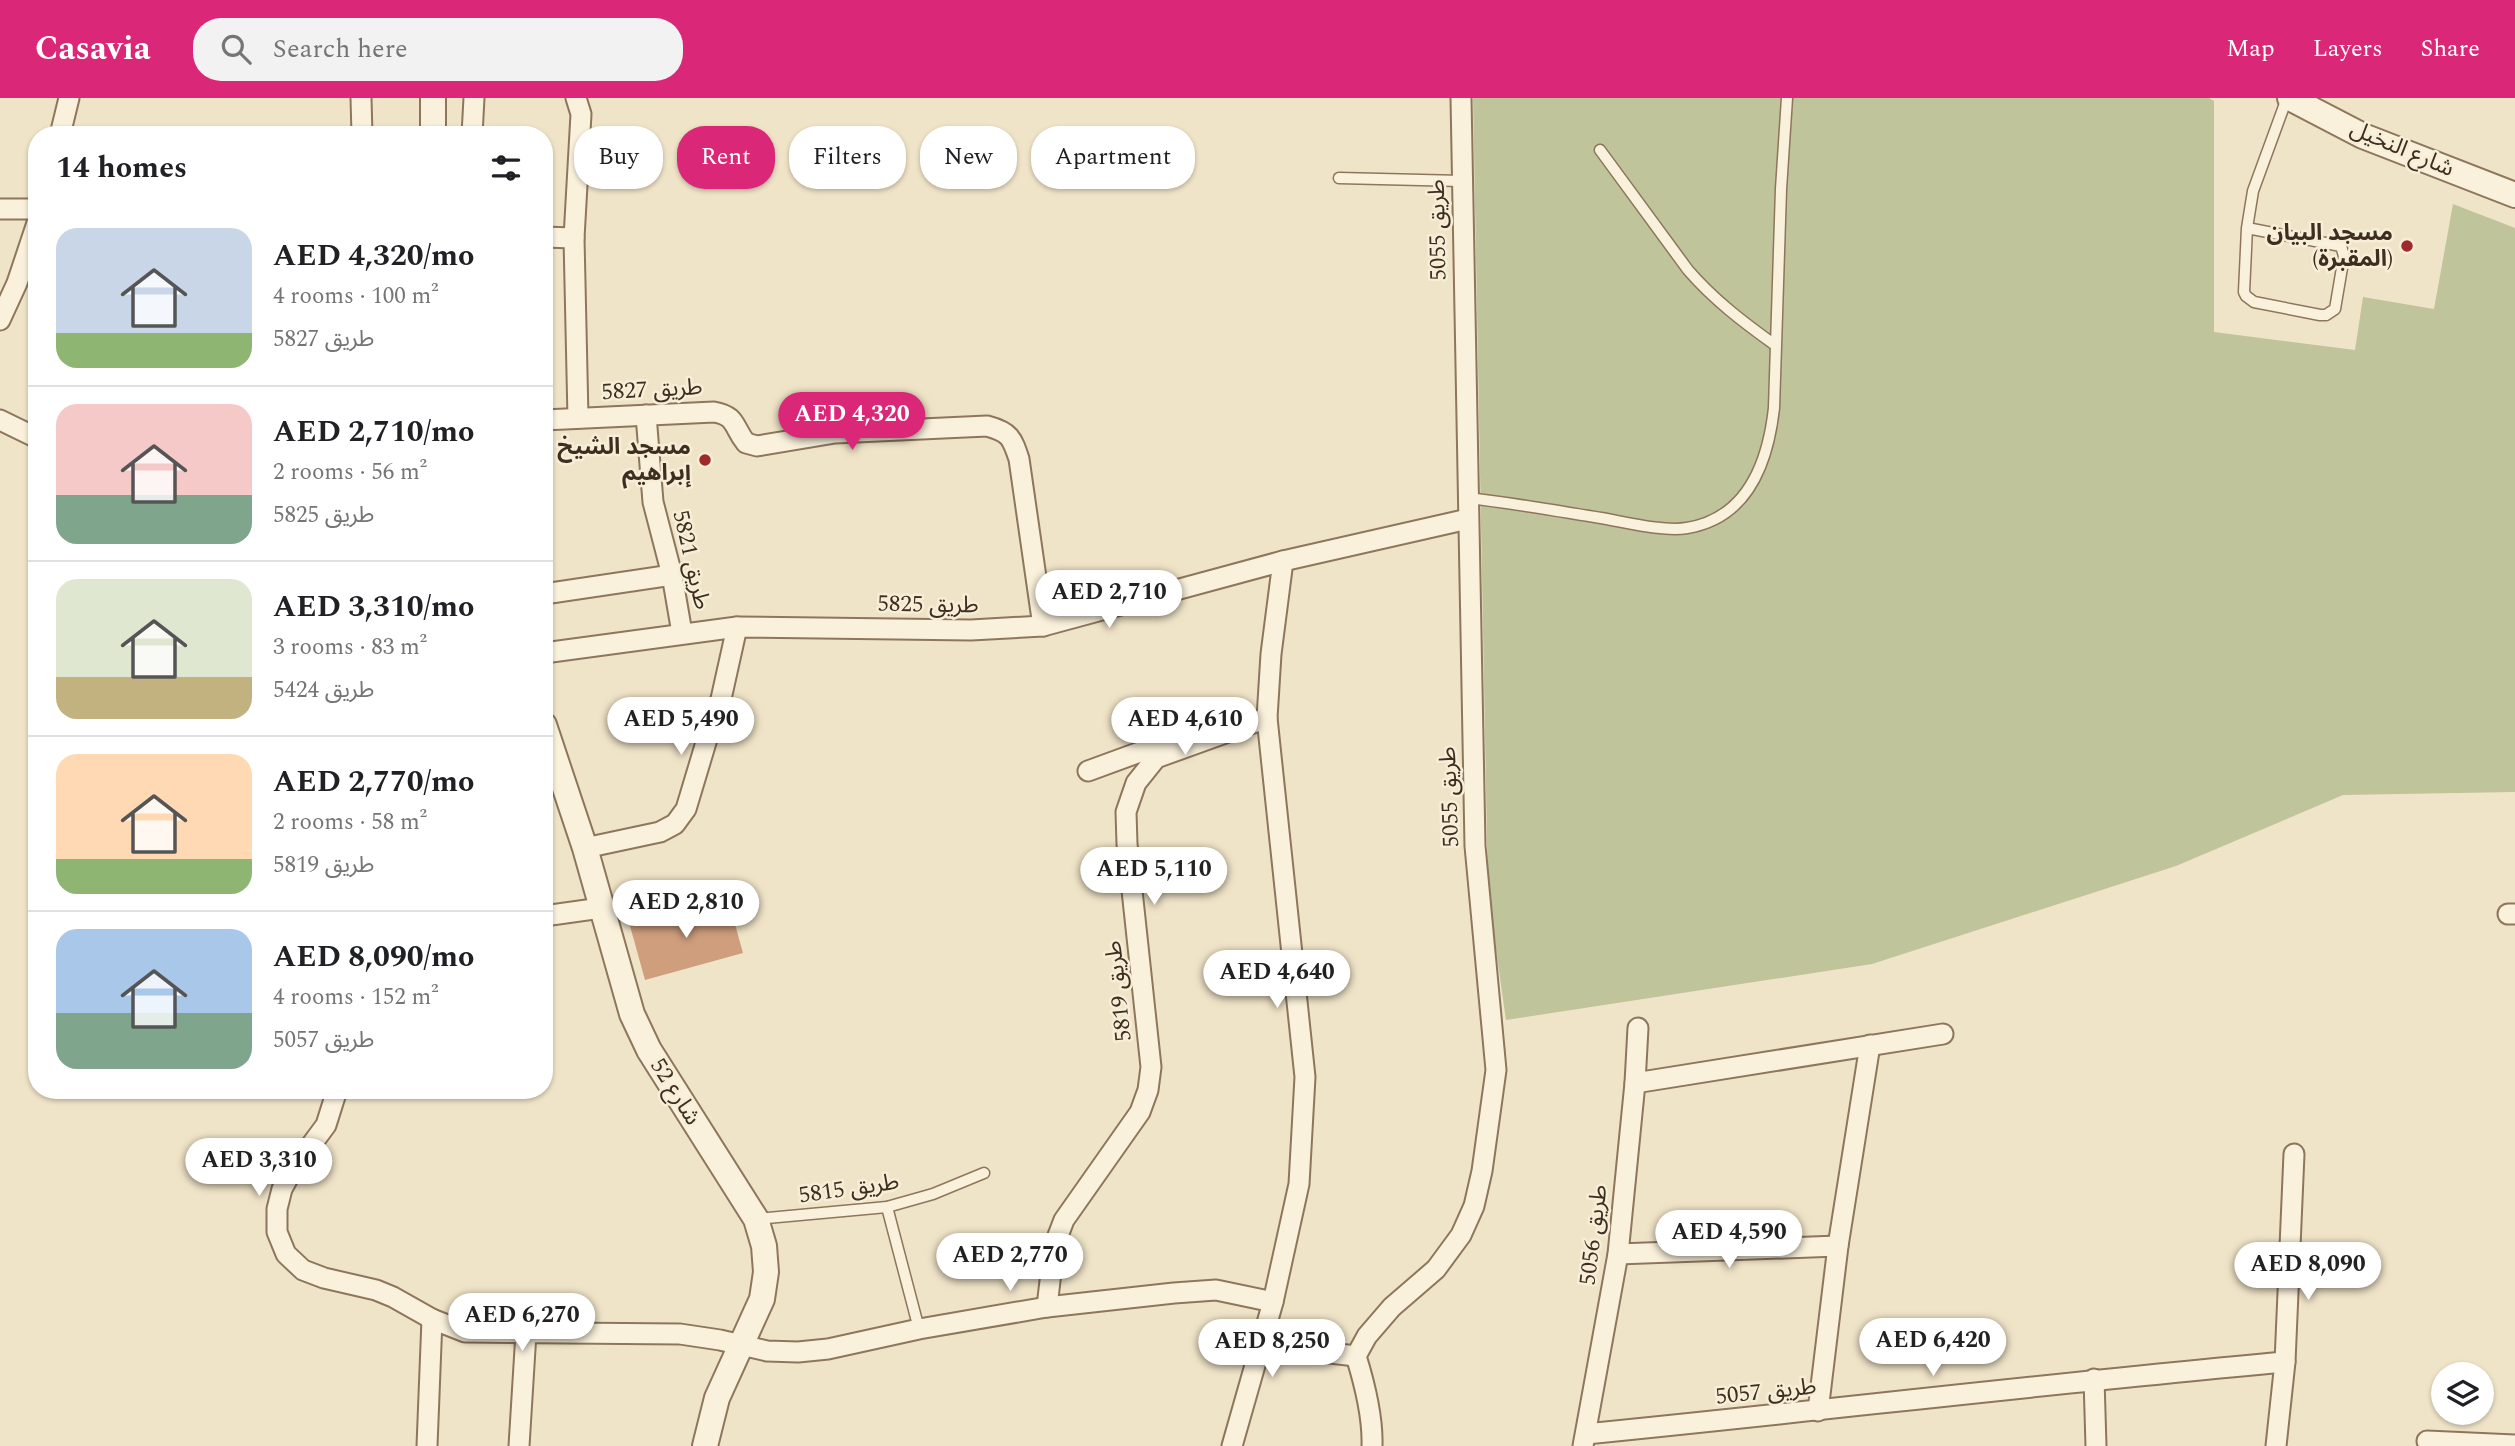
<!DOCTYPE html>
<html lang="en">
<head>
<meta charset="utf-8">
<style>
  body { margin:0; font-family:Spectral,"Noto Sans Arabic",serif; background:#f2f2f2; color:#202124; height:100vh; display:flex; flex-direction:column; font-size:26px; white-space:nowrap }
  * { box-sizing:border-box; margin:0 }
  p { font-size:23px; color:#757577 }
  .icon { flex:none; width:38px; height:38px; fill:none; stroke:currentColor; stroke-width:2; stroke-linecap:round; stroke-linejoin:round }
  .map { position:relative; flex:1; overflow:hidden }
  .panel { position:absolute; left:28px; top:28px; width:525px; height:973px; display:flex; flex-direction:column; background:#fff; border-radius:28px; box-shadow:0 2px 5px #0004 }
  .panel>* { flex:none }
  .top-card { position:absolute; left:574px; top:28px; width:665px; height:63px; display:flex; gap:14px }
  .tools { position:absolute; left:2431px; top:1264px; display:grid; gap:14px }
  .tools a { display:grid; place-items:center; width:63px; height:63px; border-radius:50%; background:#fff; box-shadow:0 2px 5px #0004; font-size:35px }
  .price { position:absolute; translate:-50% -60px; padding:0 16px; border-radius:24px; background:#fff; color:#222; font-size:23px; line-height:46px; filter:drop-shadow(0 2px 4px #0008) }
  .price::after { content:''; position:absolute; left:50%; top:42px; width:21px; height:16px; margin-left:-10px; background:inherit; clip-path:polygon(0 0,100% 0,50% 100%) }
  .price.current { background:#db2777; color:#fff }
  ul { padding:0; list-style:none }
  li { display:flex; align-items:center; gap:21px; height:175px; padding:0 28px }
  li+li { border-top:2px solid #e0e0e0 }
  li span { display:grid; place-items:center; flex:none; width:196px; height:140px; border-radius:21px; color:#555 }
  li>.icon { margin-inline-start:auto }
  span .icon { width:84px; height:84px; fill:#fffc; stroke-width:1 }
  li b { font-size:30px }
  h2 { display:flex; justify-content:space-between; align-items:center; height:84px; padding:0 28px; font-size:30px }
  .pill { padding:0 24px; border-radius:28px; background:#fff; box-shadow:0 2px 5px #0004; font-size:24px; line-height:63px }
  .pill.current { background:#db2777; color:#fff }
  header { display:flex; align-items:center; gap:42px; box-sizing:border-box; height:98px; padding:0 35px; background:#db2777; color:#fff }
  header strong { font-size:33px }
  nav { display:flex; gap:38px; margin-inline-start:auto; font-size:24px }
  .search { width:490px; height:63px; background:#f2f2f2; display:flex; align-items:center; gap:18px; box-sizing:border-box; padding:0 24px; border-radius:28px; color:#757577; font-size:26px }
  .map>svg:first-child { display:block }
  .cemetery { fill:#bfc49a }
  .building { fill:#cf9f7d }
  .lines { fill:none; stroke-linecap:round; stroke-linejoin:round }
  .service-casing { stroke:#8d765c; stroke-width:13 }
  .minor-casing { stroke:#8d765c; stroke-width:23 }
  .tertiary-casing { stroke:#8d765c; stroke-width:28 }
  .service { stroke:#faf1dc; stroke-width:10 }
  .minor { stroke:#faf1dc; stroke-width:19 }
  .tertiary { stroke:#faf1dc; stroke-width:24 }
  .poi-dot { fill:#9e2a2b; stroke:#f7eed8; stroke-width:2.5 }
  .labels { text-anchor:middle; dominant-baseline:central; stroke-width:5; stroke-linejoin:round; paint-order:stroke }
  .street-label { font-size:23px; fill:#3d2e20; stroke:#f7eed8 }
  .poi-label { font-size:23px; font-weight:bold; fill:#3d2e20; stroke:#f7eed8; text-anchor:end }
</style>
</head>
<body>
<header>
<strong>Casavia</strong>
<div class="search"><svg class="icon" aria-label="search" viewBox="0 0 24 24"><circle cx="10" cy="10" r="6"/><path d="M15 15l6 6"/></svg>Search here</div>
<nav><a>Map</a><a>Layers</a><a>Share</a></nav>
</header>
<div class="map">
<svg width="2515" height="1348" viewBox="0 0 2515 1348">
  <rect width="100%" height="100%" fill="#f0e4c8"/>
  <polygon class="cemetery" points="1473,0 2209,0 2214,3 2214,234 2355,252 2363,199 2434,211 2453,106 2515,130 2515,694 2343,697 2176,768 1872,866 1506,922 1488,796"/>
  <polygon class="building" points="728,801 743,855 645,882 630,828"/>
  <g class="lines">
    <defs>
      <g id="service">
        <path d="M1600,52L1688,172C1714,202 1743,224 1775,247"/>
        <polyline points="1339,80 1462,83"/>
        <polyline points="2247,130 2341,148 2344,158 2335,211 2326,217 2320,217 2254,204 2246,198 2244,194 2247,130 2253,93 2287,0"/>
        <path d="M1468,400C1513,405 1557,413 1601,420C1625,424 1664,434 1687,430C1748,420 1768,364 1774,310L1781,91L1787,0"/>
        <polyline points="887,1109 919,1231"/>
        <polyline points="757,1121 887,1109 933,1096 984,1075"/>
      </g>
      <g id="minor">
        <polyline points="361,0 362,37"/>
        <polyline points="576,0 581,16 574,140 578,320"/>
        <polyline points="60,37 69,0"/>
        <polyline points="472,37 474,0"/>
        <polyline points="0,111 37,111"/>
        <polyline points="544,139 574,140"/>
        <polyline points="0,222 17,185 37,125"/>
        <polyline points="646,317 653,404 672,477 682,535"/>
        <polyline points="0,322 37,340"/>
        <path d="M544,322L714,314C737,318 733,329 746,345L757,348L835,335L987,328C1010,334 1012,340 1019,361L1043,528"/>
        <polyline points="544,496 672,477"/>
        <polyline points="544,555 737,529 971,532 1043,528 1283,463 1468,421"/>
        <polyline points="1088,673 1170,643"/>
        <polyline points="585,750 660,734 675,726 686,711 713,621 721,601 737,529"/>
        <polyline points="2508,816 2515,816"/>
        <polyline points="544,818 601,810"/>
        <polyline points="1635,985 1943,936"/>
        <polyline points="337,992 326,1027 292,1073 282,1091 277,1111 277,1134 286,1156 303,1172 324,1180 376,1192 393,1199 432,1221 465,1234 680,1236 720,1242 767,1253 798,1254 828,1251 919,1231 1047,1209 1174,1195 1216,1192 1273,1204"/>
        <polyline points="1618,1156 1838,1148"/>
        <polyline points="1047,1209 1054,1148 1064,1122 1140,1014 1148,992 1151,969 1127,746 1126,714 1136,685 1156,660 1267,620 1271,556 1283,463"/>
        <polyline points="1260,1247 1356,1258"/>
        <polyline points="2094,1281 2096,1348"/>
        <polyline points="1818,1313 1838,1148 1870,947"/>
        <path d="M1586,1336C1819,1313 2051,1285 2285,1264"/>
        <polyline points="2427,1343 2515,1347"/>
        <polyline points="427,1348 432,1221"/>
        <polyline points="519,1348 526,1235"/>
        <polyline points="1232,1348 1273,1204 1299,1086 1305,979 1267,620"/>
        <path d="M1372,1348C1373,1318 1365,1287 1356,1258L1367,1238L1392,1209L1436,1171L1461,1137L1474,1108L1482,1073L1496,972L1475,748L1461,0"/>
        <polyline points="1583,1348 1618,1156 1635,985 1638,930"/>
        <polyline points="2276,1348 2285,1264 2294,1056"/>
      </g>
      <g id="tertiary">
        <polyline points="433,0 433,37"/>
        <polyline points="2290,0 2363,38 2515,97"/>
        <polyline points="544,627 585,750 632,916 649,952 756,1121 764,1148 766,1174 762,1201 717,1300 705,1348"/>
      </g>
    </defs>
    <use href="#service" class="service-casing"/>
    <use href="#minor" class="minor-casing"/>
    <use href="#tertiary" class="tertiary-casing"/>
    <use href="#service" class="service"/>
    <use href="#minor" class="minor"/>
    <use href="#tertiary" class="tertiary"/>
  </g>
  <g class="poi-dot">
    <circle cx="2407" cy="148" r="7"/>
    <circle cx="705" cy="362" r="7"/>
  </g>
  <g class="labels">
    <g class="street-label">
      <text transform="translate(2402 51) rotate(23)">شارع النخيل</text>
      <text transform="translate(1438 132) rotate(-91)">طريق 5055</text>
      <text transform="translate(652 292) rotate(-3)">طريق 5827</text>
      <text transform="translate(691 462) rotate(77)">طريق 5821</text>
      <text transform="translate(928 507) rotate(1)">طريق 5825</text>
      <text transform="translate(1450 699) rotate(-92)">طريق 5055</text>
      <text transform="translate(1119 893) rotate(-96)">طريق 5819</text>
      <text transform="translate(675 994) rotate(58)">شارع 52</text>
      <text transform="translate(849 1091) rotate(-8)">طريق 5815</text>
      <text transform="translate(1594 1137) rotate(-83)">طريق 5056</text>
      <text transform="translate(1766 1294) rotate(-6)">طريق 5057</text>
    </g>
    <g class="poi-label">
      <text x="2393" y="135">مسجد البيان<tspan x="2393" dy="26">(المقبرة)</tspan></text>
      <text x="691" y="349">مسجد الشيخ<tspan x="691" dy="26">إبراهيم</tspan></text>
    </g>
  </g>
</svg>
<div class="tools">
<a><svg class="icon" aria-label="layers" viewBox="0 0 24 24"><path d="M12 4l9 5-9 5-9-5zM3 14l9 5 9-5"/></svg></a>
</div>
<b class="price current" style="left:852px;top:354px">AED 4,320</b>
<b class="price" style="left:1109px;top:532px">AED 2,710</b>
<b class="price" style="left:681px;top:659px">AED 5,490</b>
<b class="price" style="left:1185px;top:659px">AED 4,610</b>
<b class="price" style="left:1154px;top:809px">AED 5,110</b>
<b class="price" style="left:686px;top:842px">AED 2,810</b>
<b class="price" style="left:1277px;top:912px">AED 4,640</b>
<b class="price" style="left:259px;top:1100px">AED 3,310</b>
<b class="price" style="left:1729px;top:1172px">AED 4,590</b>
<b class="price" style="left:1010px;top:1195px">AED 2,770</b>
<b class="price" style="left:2308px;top:1204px">AED 8,090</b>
<b class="price" style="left:522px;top:1255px">AED 6,270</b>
<b class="price" style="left:1933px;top:1280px">AED 6,420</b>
<b class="price" style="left:1272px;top:1281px">AED 8,250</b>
<div class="top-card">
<a class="pill">Buy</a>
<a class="pill current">Rent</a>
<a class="pill">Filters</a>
<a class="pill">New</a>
<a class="pill">Apartment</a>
</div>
<section class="panel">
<h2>14 homes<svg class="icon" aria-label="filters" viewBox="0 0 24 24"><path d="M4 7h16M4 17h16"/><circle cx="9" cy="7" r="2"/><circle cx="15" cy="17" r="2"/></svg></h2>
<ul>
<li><span style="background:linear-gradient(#c9d6e8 75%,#8fb573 0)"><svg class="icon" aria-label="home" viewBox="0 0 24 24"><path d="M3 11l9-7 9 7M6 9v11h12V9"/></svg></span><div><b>AED 4,320/mo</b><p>4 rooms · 100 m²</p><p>طريق 5827</p></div></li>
<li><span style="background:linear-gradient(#f6c9c9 65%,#7fa58c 0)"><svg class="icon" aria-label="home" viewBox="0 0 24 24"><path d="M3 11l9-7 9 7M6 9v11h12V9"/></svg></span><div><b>AED 2,710/mo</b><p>2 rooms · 56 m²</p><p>طريق 5825</p></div></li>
<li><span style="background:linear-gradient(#dfe7d0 70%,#c2b280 0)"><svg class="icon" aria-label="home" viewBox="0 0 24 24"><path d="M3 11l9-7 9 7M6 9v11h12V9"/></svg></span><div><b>AED 3,310/mo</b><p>3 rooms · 83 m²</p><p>طريق 5424</p></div></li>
<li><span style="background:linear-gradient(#ffd9b3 75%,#8fb573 0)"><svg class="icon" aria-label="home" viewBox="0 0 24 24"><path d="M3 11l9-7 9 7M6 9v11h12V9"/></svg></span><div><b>AED 2,770/mo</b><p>2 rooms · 58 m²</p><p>طريق 5819</p></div></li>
<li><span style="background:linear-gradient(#a9c7e8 60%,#7fa58c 0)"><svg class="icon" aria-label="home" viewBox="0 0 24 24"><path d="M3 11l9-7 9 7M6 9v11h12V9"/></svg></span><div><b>AED 8,090/mo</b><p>4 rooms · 152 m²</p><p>طريق 5057</p></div></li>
</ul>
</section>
</div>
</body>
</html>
